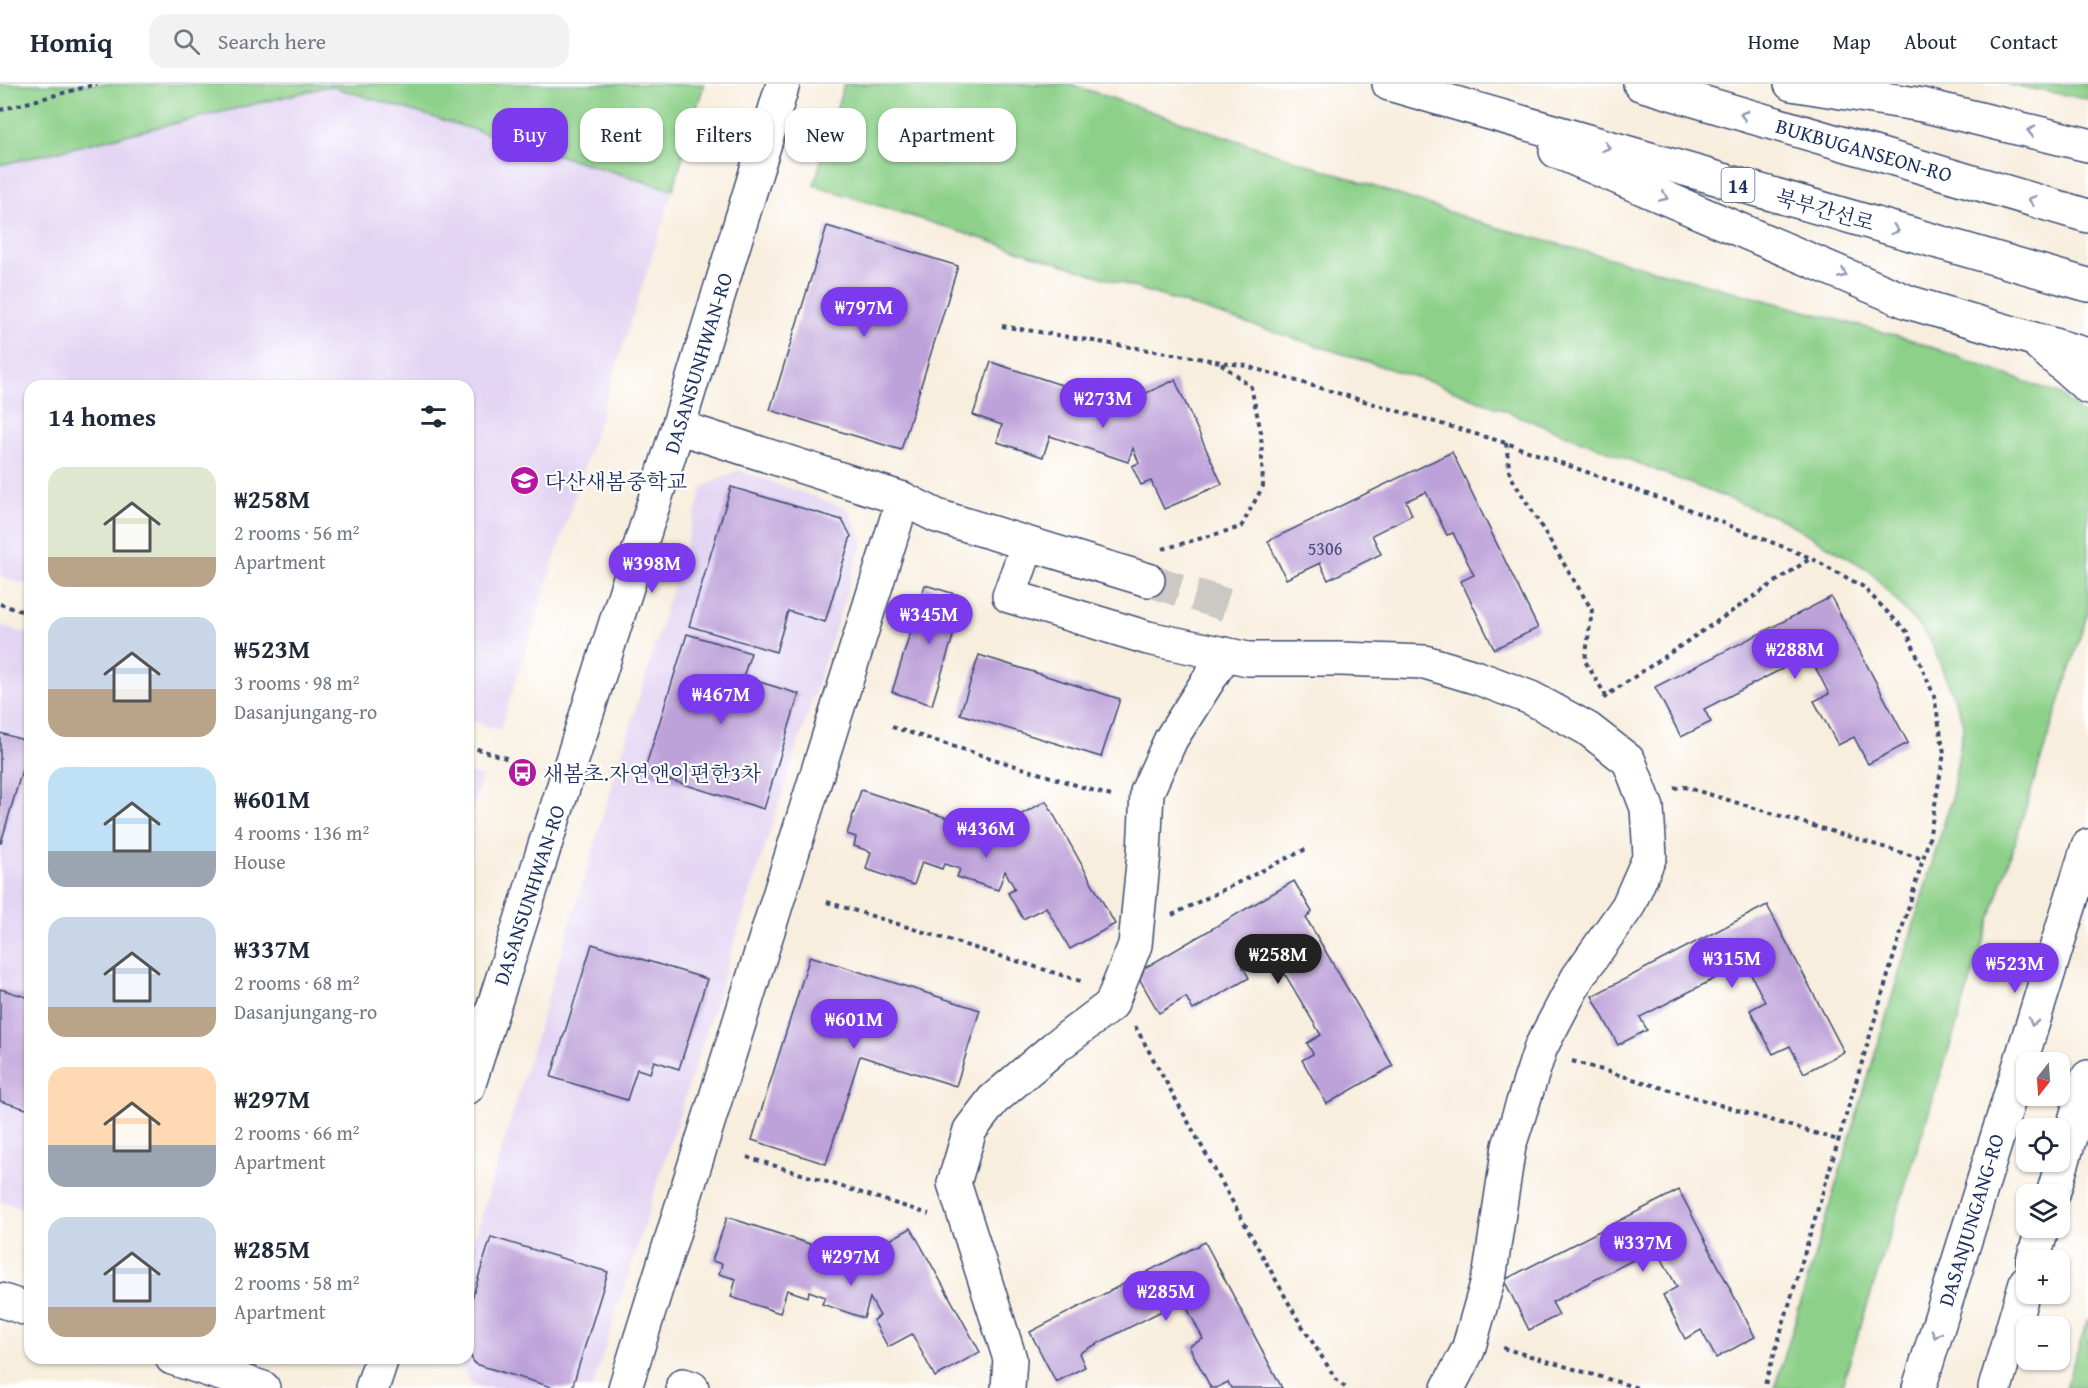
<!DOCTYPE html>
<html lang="en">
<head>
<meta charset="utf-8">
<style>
  body { margin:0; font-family:"Gentium Book Plus","Noto Serif KR",serif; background:#f2f2f3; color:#1f2937; height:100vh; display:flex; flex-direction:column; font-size:22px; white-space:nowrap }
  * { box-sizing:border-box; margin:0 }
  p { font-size:20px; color:#747a83 }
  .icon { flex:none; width:33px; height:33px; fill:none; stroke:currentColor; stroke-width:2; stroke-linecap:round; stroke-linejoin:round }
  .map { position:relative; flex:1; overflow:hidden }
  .details { position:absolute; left:24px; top:296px; width:450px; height:984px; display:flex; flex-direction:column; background:#fff; border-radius:18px; box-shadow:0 2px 4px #0004 }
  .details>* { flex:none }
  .guide { position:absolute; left:492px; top:24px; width:570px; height:54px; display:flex; gap:12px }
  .needle { width:39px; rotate:197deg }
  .tools { position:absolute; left:2016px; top:968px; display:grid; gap:12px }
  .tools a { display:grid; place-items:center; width:54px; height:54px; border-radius:12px; background:#fff; box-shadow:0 2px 4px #0004; font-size:30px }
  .price { position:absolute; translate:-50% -51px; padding:0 14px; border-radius:21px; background:#7c3aed; color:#fff; font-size:20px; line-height:39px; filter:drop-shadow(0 2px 3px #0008) }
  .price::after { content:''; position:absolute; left:50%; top:36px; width:18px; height:14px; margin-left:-9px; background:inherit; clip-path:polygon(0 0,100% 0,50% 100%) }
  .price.selected { background:#222; color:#fff }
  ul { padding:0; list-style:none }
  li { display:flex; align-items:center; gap:18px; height:150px; padding:0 24px }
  li span { display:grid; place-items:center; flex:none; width:168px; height:120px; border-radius:18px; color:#555 }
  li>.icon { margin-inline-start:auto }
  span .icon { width:72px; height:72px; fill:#fffc; stroke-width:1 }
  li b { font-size:26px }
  h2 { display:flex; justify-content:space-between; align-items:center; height:72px; padding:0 24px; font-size:26px }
  .pill { padding:0 21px; border-radius:18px; background:#fff; box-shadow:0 2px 4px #0004; font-size:21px; line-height:54px }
  .pill.selected { background:#7c3aed; color:#fff }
  header { display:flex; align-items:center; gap:36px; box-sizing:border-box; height:84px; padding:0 30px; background:#fff; border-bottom:2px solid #e0e1e3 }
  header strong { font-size:28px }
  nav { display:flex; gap:33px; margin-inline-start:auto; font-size:21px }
  .search { width:420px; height:54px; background:#f2f2f3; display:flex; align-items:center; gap:15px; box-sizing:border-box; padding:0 21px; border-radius:18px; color:#747a83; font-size:22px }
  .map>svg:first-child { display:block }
  .built { fill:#e2d4f3 }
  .green { fill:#8dd089; stroke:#548074; stroke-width:1.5 }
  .building { fill:#bda1d9 }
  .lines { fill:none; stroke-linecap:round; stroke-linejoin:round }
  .minor-tunnel { stroke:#ccc8c4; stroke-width:33; stroke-dasharray:33 16; stroke-linecap:butt }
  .minor-casing { stroke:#3c4c71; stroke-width:36 }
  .highway-casing { stroke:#3c4c71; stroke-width:36 }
  .path { stroke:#3c4c71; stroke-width:4; stroke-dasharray:4.5 4.5; stroke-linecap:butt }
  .minor { stroke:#fff; stroke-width:33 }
  .highway { stroke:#fff; stroke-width:33 }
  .oneway { stroke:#8d97ae }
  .labels { text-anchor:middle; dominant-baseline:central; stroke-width:4.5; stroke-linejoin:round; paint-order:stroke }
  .number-label { font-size:18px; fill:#444c7d }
  .shield { fill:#fff; stroke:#5f6d8e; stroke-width:1.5 }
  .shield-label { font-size:20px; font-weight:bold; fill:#1b2f5e }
  .street-label { font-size:21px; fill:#1b2f5e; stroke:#fff }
  .poi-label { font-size:21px; fill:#1b2f5e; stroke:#fff; text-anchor:start }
</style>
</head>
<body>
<header>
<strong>Homiq</strong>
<div class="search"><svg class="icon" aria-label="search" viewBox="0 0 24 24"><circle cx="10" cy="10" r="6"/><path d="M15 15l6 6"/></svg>Search here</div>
<nav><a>Home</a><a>Map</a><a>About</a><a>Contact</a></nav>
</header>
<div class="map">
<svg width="2088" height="1304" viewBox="0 0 2088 1304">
  <rect width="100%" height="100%" fill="#fff"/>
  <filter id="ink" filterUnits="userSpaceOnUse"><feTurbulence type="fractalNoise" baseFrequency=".0167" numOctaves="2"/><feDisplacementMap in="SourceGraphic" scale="12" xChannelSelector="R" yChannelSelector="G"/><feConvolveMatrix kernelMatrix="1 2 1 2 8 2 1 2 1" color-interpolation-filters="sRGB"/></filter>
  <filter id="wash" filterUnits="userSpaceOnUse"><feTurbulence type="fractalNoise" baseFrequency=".008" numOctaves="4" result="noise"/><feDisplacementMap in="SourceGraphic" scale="24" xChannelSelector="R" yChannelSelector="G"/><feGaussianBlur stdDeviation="1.35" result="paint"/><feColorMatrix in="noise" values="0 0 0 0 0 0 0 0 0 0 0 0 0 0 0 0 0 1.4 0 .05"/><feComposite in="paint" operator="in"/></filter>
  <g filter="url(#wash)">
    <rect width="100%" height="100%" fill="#f8eede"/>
    <g class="built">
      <polygon points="330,2 673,106 500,646 468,636 468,302 30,302 30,501 0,492 0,81"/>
      <polygon points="738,386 848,425 863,457 592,1304 484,1304 472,1300 456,1274 468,1274 468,1176 703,403"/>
      <polygon points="0,541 30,550 30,1128 0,1117"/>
      <polygon points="468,688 482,692 468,739"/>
    </g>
    <g class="green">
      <polygon points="0,0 704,0 673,106 330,2 0,81"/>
      <polygon points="844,0 1070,0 1488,141 1912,256 2059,310 2088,334 2088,528 1841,1304 1775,1304 1951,716 1964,639 1930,555 1869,486 1785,437 1437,300 814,101"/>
      <polygon points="2006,0 2088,0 2088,15"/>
      <polygon points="2088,1234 2088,1304 2065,1304"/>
    </g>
    <g id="blocks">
      <g class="building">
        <polygon points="827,142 958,182 901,366 770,326"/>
        <polygon points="991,278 1135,325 1135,314 1175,296 1222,400 1164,425 1151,397 1141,401 1132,382 1139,379 1133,364 1128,378 1050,352 1043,373 997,358 1002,341 973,331"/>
        <polygon points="1452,368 1538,544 1494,565 1461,497 1474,491 1453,449 1447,451 1426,408 1406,417 1412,431 1372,451 1381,470 1328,496 1320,479 1286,495 1268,457"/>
        <polygon points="731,403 842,436 851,452 825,538 788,527 776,568 689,542"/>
        <polygon points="925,501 965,513 932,621 892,608"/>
        <polygon points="1831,513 1908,659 1868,680 1854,653 1838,661 1814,617 1829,610 1809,571 1704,625 1711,638 1681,653 1655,603"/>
        <polygon points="687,550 751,569 743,593 799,610 764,725 644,688"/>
        <polygon points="979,571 1120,615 1101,673 960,630"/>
        <polygon points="0,649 30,658 1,759 0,759"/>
        <polygon points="861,706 1006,753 1010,749 1005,739 1046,717 1115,840 1070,865 1046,823 1023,835 1008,809 1015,805 1005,787 998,806 957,793 960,785 944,780 942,785 922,778 914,801 866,785 871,768 854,762 856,753 847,750"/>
        <polygon points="1294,797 1312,828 1306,834 1393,982 1327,1020 1302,976 1313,970 1307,959 1321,951 1267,860 1239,876 1249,894 1193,926 1186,913 1159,929 1136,889"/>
        <polygon points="1767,821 1844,968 1804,989 1790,962 1773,970 1750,926 1765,918 1745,879 1640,933 1647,946 1618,961 1592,912"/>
        <polygon points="592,860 707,895 679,985 654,977 650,989 637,985 627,1016 551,993"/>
        <polygon points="810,872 980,926 956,1002 860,972 826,1080 752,1056"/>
        <polygon points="0,905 30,914 30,1026 0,1017"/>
        <polygon points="1679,1106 1755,1253 1716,1274 1701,1246 1685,1255 1663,1211 1677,1203 1656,1164 1552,1218 1559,1231 1529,1246 1504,1196"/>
        <polygon points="727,1133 871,1180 876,1177 870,1167 911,1144 980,1268 935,1293 912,1250 888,1263 873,1236 880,1232 870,1214 864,1234 822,1220 825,1213 809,1207 808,1213 787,1206 780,1229 731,1213 736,1195 719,1190 722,1180 712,1177"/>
        <polygon points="491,1153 608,1188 572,1304 555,1304 475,1280 468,1267 468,1227"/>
        <polygon points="1205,1158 1282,1304 1231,1304 1228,1298 1216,1304 1211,1304 1189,1262 1203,1255 1183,1216 1079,1269 1085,1283 1056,1298 1030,1248"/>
      </g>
    </g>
  </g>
  <g filter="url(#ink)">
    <use href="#blocks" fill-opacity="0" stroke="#3c4c71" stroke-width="1.5"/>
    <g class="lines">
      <polyline class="minor-tunnel" points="1148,496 1239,525"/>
      <defs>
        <g id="minor">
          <polyline points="903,415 937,432 1148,496"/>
          <polyline points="1028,460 1009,512 1148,554 1248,575 1341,575 1425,578 1478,594 1531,614 1588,645 1629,677 1647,724 1650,772 1628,822 1578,893 1541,963 1509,1062 1490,1189 1468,1266 1448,1304"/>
          <polyline points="468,1003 678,343 783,0"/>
          <polyline points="2053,1110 2088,993"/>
          <polyline points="2033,1176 2043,1143"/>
          <polyline points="0,1216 30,1226"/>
          <polyline points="172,1274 263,1304"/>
          <polyline points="683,1301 692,1304"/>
          <polyline points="372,1304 382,1274"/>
          <polyline points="625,1304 903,415 678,343"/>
          <polyline points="1008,1304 1010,1275 954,1099 970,1046 993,1016 1054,964 1111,921 1135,861 1144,769 1147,708 1171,655 1225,570"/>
          <polyline points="1919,1304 2088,762"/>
          <polyline points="1995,1304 2026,1198"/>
        </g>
        <g id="highway">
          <polyline points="1389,0 2088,201"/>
          <polyline points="1640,0 2088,132"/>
          <polyline points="1791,0 1922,21 2088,61"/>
          <polyline points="1556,67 1908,218 2088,271"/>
          <polyline points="2040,261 2088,303"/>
        </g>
      </defs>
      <use href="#minor" class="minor-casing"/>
      <use href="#highway" class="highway-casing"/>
      <g class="path">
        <polyline points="0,26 97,0"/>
        <polyline points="1002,242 1246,282 1506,359 1678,421 1811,474 1862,502 1907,548 1934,612 1944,669 1929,755 1764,1304"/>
        <polyline points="1506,359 1510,391 1592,526 1585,577 1606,612"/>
        <polyline points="1163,465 1241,443 1263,402 1261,348 1251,303 1219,278"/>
        <polyline points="0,520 30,530"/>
        <polyline points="1604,615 1606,612 1811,474"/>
        <polyline points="892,643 1114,713"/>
        <polyline points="468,662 509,675"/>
        <polyline points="1674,704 1685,703 1923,775"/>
        <polyline points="827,818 1084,898"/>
        <polyline points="1172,831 1308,764"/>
        <polyline points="1135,942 1297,1234 1336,1295 1346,1304"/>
        <polyline points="1572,977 1838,1056"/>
        <polyline points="747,1073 929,1130"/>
        <polyline points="1503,1264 1638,1304"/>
      </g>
      <use href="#minor" class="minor"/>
      <use href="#highway" class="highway"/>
    </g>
    <defs><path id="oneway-chevron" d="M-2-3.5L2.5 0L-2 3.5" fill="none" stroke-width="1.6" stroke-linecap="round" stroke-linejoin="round" transform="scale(1.5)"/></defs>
    <g class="oneway">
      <use href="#oneway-chevron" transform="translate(1744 31) rotate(-164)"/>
      <use href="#oneway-chevron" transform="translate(2031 47) rotate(-166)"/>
      <use href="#oneway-chevron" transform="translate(1606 63) rotate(16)"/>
      <use href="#oneway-chevron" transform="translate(1664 113) rotate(23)"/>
      <use href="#oneway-chevron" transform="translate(2032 116) rotate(-164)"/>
      <use href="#oneway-chevron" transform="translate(1895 146) rotate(16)"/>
      <use href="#oneway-chevron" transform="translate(1843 190) rotate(23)"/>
      <use href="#oneway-chevron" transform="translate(2033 938) rotate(107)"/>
      <use href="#oneway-chevron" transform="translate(1936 1250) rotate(107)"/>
    </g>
  </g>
  <defs>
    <symbol id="school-disc" viewBox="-11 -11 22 22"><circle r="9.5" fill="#b5179e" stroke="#fff"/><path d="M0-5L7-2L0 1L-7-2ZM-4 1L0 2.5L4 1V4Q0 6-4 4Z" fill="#fff"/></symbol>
    <symbol id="bus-disc" viewBox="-11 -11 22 22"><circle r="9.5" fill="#b5179e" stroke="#fff"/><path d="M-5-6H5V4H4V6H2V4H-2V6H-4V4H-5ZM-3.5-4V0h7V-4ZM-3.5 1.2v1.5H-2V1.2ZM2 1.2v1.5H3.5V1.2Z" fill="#fff"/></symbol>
  </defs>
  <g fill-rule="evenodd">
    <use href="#school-disc" x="508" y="380" width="33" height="33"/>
    <use href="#bus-disc" x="506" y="672" width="33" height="33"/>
  </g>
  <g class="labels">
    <g class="number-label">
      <text x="1325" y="464">5306</text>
    </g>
    <rect class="shield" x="1721.5" y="84" width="33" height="34" rx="4.5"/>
    <g class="shield-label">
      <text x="1738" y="101">14</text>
    </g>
    <g class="street-label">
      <text transform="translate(1864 66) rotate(16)">BUKBUGANSEON-RO</text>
      <text transform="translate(1825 126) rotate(16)">북부간선로</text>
      <text transform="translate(698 279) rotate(-73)">DASANSUNHWAN-RO</text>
      <text transform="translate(529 811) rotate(-72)">DASANSUNHWAN-RO</text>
      <text transform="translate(1971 1136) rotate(-73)">DASANJUNGANG-RO</text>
    </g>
    <g class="poi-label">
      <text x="545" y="397">다산새봄중학교</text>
      <text x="543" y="689">새봄초.자연앤이편한3차</text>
    </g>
  </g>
</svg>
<div class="tools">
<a><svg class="needle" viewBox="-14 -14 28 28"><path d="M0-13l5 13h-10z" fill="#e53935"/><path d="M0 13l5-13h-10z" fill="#747a83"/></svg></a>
<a><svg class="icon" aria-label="locate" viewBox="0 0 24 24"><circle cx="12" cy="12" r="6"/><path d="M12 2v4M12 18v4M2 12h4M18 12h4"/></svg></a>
<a><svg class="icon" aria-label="layers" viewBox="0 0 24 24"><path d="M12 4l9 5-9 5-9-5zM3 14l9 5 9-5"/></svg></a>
<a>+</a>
<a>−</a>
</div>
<b class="price" style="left:864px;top:254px">₩797M</b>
<b class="price" style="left:1103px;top:345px">₩273M</b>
<b class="price" style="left:652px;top:510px">₩398M</b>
<b class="price" style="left:929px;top:561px">₩345M</b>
<b class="price" style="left:1795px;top:596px">₩288M</b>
<b class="price" style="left:721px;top:641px">₩467M</b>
<b class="price" style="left:986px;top:775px">₩436M</b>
<b class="price selected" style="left:1278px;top:901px">₩258M</b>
<b class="price" style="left:1732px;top:905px">₩315M</b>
<b class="price" style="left:2015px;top:910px">₩523M</b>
<b class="price" style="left:854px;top:966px">₩601M</b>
<b class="price" style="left:1643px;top:1189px">₩337M</b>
<b class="price" style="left:851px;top:1203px">₩297M</b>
<b class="price" style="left:1166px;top:1238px">₩285M</b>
<div class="guide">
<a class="pill selected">Buy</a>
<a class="pill">Rent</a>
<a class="pill">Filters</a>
<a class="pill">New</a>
<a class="pill">Apartment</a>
</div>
<section class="details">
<h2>14 homes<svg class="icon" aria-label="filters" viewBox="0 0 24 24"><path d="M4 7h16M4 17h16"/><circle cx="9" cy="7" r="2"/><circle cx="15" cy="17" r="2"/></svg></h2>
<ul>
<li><span style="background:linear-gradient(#dfe7d0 75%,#b9a48a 0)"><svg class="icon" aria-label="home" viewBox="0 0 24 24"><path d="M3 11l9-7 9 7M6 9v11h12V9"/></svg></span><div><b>₩258M</b><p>2 rooms · 56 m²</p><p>Apartment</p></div></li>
<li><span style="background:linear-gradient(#c9d6e8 60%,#b9a48a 0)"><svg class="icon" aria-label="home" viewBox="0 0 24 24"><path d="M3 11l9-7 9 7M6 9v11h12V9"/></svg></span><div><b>₩523M</b><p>3 rooms · 98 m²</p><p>Dasanjungang-ro</p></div></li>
<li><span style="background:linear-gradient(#bfe0f5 70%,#9aa5b1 0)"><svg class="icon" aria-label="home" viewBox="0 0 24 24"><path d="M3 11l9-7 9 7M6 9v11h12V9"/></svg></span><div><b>₩601M</b><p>4 rooms · 136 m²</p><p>House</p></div></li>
<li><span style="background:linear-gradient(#c9d6e8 75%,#b9a48a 0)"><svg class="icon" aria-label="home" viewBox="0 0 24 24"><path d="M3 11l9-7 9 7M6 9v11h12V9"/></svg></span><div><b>₩337M</b><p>2 rooms · 68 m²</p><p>Dasanjungang-ro</p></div></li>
<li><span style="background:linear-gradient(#ffd9b3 65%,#9aa5b1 0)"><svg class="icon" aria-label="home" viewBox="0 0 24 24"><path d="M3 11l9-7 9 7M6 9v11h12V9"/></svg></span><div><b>₩297M</b><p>2 rooms · 66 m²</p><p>Apartment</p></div></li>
<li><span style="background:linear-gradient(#c9d6e8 75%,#b9a48a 0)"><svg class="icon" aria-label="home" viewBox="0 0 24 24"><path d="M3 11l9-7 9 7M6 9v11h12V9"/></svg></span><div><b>₩285M</b><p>2 rooms · 58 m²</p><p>Apartment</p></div></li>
</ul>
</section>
</div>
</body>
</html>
